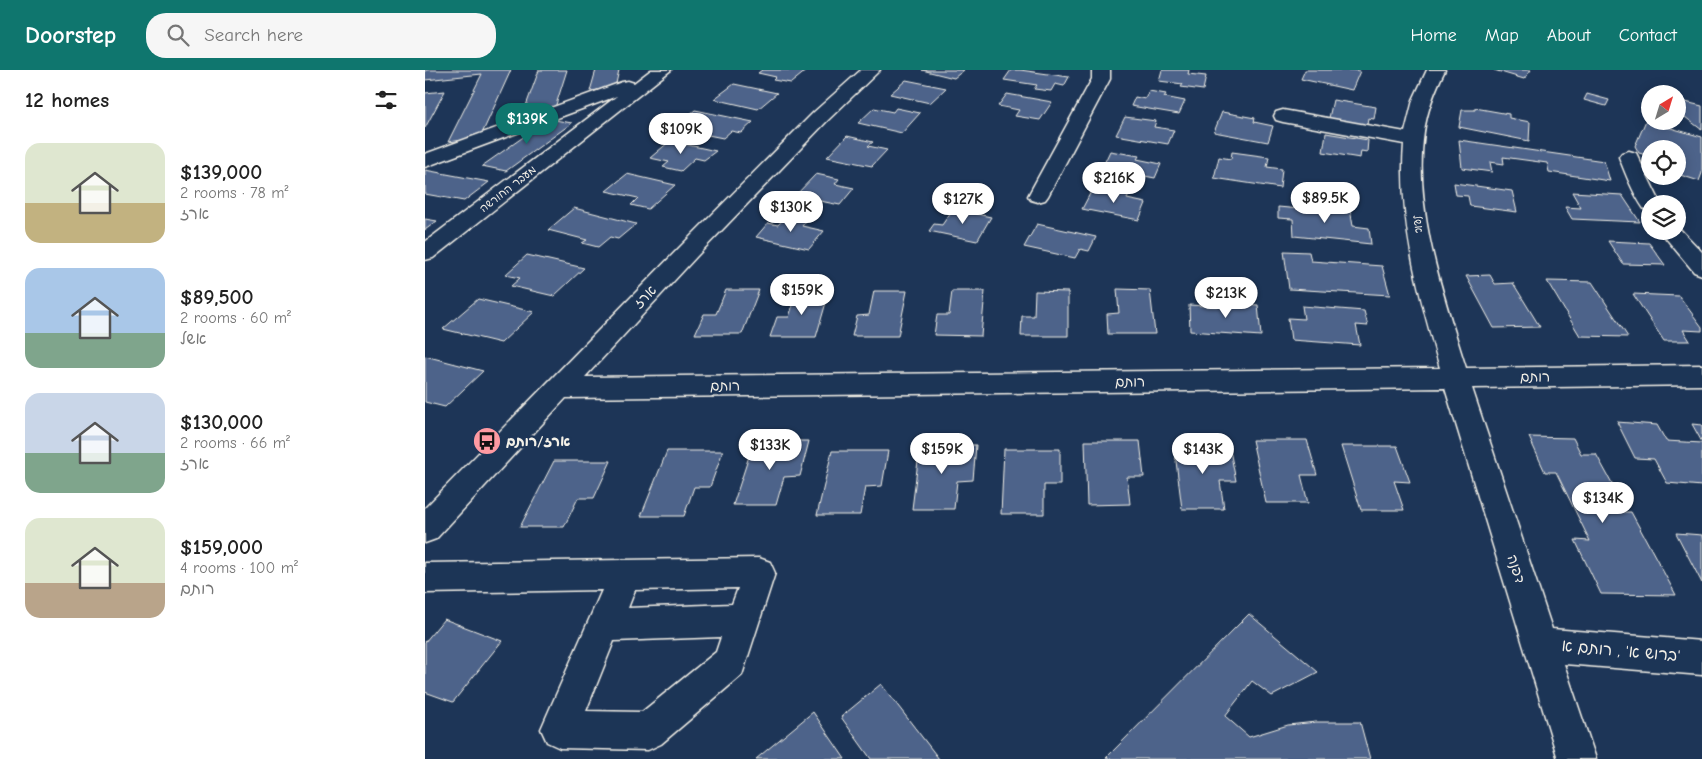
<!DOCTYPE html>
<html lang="en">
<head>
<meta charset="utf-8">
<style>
  body { margin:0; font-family:"Comic Neue","Playpen Sans Hebrew",sans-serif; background:#f6f6f6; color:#222; height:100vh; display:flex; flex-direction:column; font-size:19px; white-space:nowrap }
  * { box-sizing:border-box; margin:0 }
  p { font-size:16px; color:#767676 }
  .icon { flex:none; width:28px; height:28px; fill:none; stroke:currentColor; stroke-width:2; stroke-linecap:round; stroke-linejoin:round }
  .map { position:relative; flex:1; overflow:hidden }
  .drawer { display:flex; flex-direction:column; background:#fff; width:425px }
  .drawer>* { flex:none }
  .needle { width:32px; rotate:38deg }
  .fabs { position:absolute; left:1216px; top:15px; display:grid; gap:10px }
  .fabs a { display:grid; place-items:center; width:45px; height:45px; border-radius:50%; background:#fff; box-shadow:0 2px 12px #0003; font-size:25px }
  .price { position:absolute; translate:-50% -42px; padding:0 11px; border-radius:18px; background:#fff; color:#222; font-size:16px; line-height:32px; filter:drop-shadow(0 1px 2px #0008) }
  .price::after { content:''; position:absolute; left:50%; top:30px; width:15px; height:11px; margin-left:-8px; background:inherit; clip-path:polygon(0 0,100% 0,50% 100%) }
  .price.active { background:#0f766e; color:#fff }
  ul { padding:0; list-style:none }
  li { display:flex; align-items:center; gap:15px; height:125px; padding:0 25px }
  li span { display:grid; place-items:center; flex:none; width:140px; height:100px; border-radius:15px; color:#555 }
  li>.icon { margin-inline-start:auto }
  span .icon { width:60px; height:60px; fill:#fffc; stroke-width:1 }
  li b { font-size:21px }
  h2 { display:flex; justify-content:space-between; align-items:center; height:60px; padding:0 25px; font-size:21px }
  header { display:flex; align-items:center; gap:30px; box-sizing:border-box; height:70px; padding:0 25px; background:#0f766e; color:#fff }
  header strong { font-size:24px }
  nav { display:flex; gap:28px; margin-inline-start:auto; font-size:18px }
  .search { width:350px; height:45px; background:#f6f6f6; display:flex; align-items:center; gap:12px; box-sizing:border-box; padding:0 18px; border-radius:20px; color:#767676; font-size:19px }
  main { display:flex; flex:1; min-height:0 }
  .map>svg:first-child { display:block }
  .building { fill:#4d648a; stroke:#f4f1e8 }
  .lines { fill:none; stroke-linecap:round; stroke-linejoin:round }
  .minor-casing { stroke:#f4f1e8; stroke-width:3 }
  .minor { fill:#1d3557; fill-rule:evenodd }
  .labels { text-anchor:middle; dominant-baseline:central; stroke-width:4.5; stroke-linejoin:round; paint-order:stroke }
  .far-street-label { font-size:11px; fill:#f4f1e8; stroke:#1d3557 }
  .street-label { font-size:14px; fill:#f4f1e8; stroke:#1d3557 }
  .poi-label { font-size:14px; font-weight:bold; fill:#f4f1e8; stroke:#1d3557; text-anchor:start }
  .near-street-label { font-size:16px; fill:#f4f1e8; stroke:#1d3557 }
</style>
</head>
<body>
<header>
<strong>Doorstep</strong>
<div class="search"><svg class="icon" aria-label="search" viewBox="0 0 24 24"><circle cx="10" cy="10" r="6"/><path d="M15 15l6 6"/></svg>Search here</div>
<nav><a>Home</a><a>Map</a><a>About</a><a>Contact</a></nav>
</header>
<main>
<section class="drawer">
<h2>12 homes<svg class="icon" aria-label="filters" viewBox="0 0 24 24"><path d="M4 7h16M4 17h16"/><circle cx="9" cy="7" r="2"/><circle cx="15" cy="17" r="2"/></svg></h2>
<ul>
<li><span style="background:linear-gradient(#dfe7d0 60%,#c2b280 0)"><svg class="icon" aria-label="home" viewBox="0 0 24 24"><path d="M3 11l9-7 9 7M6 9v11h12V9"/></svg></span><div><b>$139,000</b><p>2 rooms · 78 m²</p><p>ארז</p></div></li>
<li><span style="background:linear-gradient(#a9c7e8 65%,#7fa58c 0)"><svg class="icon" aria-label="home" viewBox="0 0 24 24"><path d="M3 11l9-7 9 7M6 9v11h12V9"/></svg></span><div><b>$89,500</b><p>2 rooms · 60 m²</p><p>אשל</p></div></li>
<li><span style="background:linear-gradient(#c9d6e8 60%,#7fa58c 0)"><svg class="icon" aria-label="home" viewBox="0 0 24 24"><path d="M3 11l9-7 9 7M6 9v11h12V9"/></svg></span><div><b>$130,000</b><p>2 rooms · 66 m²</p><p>ארז</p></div></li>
<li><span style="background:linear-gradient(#dfe7d0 65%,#b9a48a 0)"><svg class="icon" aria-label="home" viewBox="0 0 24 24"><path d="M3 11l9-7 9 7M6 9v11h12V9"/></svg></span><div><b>$159,000</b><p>4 rooms · 100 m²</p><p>רותם</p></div></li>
</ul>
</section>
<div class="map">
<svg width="1277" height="689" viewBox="0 0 1277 689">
  <rect width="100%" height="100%" fill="#1d3557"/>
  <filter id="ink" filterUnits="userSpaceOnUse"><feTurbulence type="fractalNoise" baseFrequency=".02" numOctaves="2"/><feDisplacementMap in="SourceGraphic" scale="10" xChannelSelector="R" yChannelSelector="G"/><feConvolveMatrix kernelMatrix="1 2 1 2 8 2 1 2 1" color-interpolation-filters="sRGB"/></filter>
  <g filter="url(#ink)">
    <g class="building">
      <polygon points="0,0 86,0 55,68 23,72 57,4 0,10"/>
      <polygon points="114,0 142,0 129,41 98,44"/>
      <polygon points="171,0 194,0 190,18 165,21"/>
      <polygon points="337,0 382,0 366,13 348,10 351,7 333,3"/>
      <polygon points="497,0 539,0 529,8"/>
      <polygon points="586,0 595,0 644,7 639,16 630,14 626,21 609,19 612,15 579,10"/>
      <polygon points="737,0 764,0 763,4 781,6 778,20 756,17 758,14 734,11"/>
      <polygon points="880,0 928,0 935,1 927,20 876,9"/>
      <polygon points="1069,0 1106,0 1099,9"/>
      <polygon points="481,10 521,18 505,33 465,24"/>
      <polygon points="309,14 352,23 333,39 289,29"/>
      <polygon points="20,21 0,58 0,23"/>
      <polygon points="724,21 741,24 739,27 760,31 754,44 706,36 710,27 720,29"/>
      <polygon points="582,24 627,32 615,50 590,46 594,40 573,36"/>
      <polygon points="1162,24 1184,30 1181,36 1159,30"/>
      <polygon points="908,30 951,37 949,49 943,48 942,55 904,48"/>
      <polygon points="1252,30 1277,36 1277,60 1260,47 1252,47"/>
      <polygon points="449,38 468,42 471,38 495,43 477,63 433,53"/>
      <polygon points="1050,38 1084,44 1084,48 1105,52 1104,71 1034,57 1037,40 1050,40"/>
      <polygon points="270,40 328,52 316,63 306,61 298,68 248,58"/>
      <polygon points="1225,41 1225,51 1245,51 1242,57 1277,67 1277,103 1274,111 1252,104 1252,79 1225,79 1225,86 1214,83 1210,76"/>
      <polygon points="797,42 830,48 829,52 848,56 843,72 789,62"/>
      <polygon points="700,47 731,51 729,57 749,60 743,74 691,65"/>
      <polygon points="124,49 147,53 81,101 57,96"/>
      <polygon points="901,63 943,70 942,82 936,81 935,88 898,82"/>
      <polygon points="422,66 448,72 443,76 462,80 447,96 402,87"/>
      <polygon points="1034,70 1179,91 1185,111 1124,102 1122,93 1078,87 1079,94 1065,92 1067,102 1037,98"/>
      <polygon points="245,71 291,81 279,90 270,88 256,101 238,97 244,92 225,88"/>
      <polygon points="685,81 714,86 712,89 736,94 730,108 677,98"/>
      <polygon points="807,82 844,87 842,97 857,99 855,118 789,108 794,87 806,89"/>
      <polygon points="0,100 64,112 39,131 0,124"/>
      <polygon points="202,104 250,115 223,139 206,135 213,128 181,121"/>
      <polygon points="391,104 414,109 410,114 429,118 415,135 370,126"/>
      <polygon points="1029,113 1087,121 1092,142 1045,136 1043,126 1031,125"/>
      <polygon points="669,116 704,123 702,129 721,133 714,150 657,139"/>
      <polygon points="1147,122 1197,125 1215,152 1147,149 1140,137 1156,138"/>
      <polygon points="874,134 925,139 928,156 944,158 946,174 869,166 868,149 853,148 853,137 875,139"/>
      <polygon points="149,138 211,154 193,169 185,167 173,177 157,173 162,170 123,160"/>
      <polygon points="528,139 566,147 552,171 504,161 509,154 517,155"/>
      <polygon points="361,146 381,151 377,156 399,161 384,179 331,167 343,153 353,155"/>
      <polygon points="0,149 12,151 0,160"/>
      <polygon points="612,154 671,167 664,181 655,179 650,188 599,177"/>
      <polygon points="1183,171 1224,173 1240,195 1198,194"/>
      <polygon points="859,181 884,182 886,191 957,196 965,225 864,219"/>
      <polygon points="102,185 159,198 129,226 86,216 95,208 80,205"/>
      <polygon points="1065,205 1070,214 1088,213 1115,257 1069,258 1041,206"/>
      <polygon points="1122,211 1167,212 1203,267 1155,266"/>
      <polygon points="692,219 725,220 730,264 683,264 682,244 694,243"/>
      <polygon points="301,220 334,220 317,264 270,264 279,244 291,244"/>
      <polygon points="449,221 482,221 473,266 427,266 432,246 444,245"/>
      <polygon points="527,221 560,221 556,266 509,265 512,245 524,245"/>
      <polygon points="610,221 643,222 643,266 596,266 597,246 609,246"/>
      <polygon points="372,222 404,222 391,267 345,267 352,247 364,247"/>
      <polygon points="1208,224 1254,226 1277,257 1277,261 1258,260 1265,271 1239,271"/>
      <polygon points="53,229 109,242 76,273 18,259"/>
      <polygon points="799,233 833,235 836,266 765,261 764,235 799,237"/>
      <polygon points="877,236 939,241 943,256 931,255 935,275 866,270 863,248 879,249"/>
      <polygon points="0,286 58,301 20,337 0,332"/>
      <polygon points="1192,352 1232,355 1241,371 1277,373 1277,416 1242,413 1229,389 1210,388"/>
      <polygon points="1267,354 1277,355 1277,372"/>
      <polygon points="1104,367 1148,368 1156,384 1171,384 1193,424 1163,423 1173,442 1206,442 1251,525 1176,524 1150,470 1165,471 1131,402 1120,402"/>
      <polygon points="827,370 882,370 892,405 876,405 883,433 841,433"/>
      <polygon points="329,371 384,371 375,406 359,407 351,435 308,435"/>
      <polygon points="660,371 715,371 719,407 702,407 705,434 662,435"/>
      <polygon points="495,375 551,375 548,410 532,411 529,439 487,439"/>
      <polygon points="749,375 804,375 811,411 795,411 799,439 757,439"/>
      <polygon points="916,376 972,376 985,412 969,411 979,440 936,440"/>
      <polygon points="579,379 635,379 635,415 619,415 619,444 576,444"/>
      <polygon points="242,381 298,381 285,417 269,417 259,446 216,446"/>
      <polygon points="407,381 463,381 457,416 440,417 435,445 392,445"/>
      <polygon points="129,391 186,391 169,428 153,428 139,457 95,457"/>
      <polygon points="1251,463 1277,465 1277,513"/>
      <polygon points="824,544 893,602 847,626 827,611 800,646 824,667 863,655 891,652 935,652 945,689 680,689"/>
      <polygon points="19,549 77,571 28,632 0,622 0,572"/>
      <polygon points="456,614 514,689 446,689 416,647"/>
      <polygon points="388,642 420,689 331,689"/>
    </g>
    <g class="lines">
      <defs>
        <g id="minor">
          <polygon points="226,0 246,0 8,188 0,190 0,172 192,26 0,97 0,84 197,12 203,11 209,13"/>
          <path d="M436,0H455L403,50L272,186L160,307L1015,298C994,225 973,150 979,74L858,52L851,50L849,46L851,42L858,40L980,62L988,30L1002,0H1020C1010,20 1002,40 999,62C988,139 1018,224 1041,298L1277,295V315L1047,318L1127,559L1277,571V605L1139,594L1171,689H1133L1020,318L141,328L11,469L0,473V438L256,176L389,42Z"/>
          <polygon points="667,0 685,0 685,9 623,126 620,130 613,132 606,130 603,126 667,9"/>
          <path d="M1204,81L1211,83L1236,134H1225V140L1219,139C1208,123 1201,105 1194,87L1197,83Z"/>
          <polygon points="1252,156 1277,182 1277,205 1269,202 1235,161 1252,161"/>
          <path d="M334,488L345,492L350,503L317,605L236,674L223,680L135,678L122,672L116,659L177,520L0,523V493ZM313,518L307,534L203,538L210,520ZM296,567L291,582L217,642L161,641L189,571Z"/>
        </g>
      </defs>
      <use href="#minor" class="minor-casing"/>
      <use href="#minor" class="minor"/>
    </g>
  </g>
  <defs>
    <symbol id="bus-disc" viewBox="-11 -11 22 22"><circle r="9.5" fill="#ff9aa2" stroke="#1d3557"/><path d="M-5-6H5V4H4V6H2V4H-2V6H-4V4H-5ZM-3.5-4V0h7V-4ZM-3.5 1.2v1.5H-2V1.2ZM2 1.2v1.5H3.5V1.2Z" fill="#111"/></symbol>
  </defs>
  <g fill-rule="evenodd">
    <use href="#bus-disc" x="46" y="355" width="32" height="32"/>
  </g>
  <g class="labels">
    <g class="far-street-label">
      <text transform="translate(83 119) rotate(-38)">מעבר החורשה</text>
      <text transform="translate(993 154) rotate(82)">אשל</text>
    </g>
    <g class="street-label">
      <text transform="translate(220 227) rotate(-46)">ארז</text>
      <text transform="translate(1110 307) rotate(-1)">רותם</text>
      <text transform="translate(705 312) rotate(-1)">רותם</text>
      <text transform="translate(300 316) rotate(-1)">רותם</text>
      <text transform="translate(1091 499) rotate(72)">דפנה</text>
    </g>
    <g class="poi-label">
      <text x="81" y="371">ארז/רותם</text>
    </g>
    <g class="near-street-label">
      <text transform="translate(1196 581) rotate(5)">ברוש א' , רותם א'</text>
    </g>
  </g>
</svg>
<div class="fabs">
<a><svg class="needle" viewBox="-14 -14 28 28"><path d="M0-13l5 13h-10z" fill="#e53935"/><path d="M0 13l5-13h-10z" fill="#767676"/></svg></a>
<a><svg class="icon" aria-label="locate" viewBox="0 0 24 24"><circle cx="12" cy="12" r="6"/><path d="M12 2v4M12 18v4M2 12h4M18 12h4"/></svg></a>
<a><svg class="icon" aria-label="layers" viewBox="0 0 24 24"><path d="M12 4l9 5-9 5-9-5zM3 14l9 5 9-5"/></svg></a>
</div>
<b class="price active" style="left:102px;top:75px">$139K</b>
<b class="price" style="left:256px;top:85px">$109K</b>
<b class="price" style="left:689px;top:134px">$216K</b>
<b class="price" style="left:900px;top:154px">$89.5K</b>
<b class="price" style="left:538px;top:155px">$127K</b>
<b class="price" style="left:366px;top:163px">$130K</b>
<b class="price" style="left:377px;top:246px">$159K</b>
<b class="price" style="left:801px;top:249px">$213K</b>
<b class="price" style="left:345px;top:401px">$133K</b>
<b class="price" style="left:517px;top:405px">$159K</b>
<b class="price" style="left:778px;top:405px">$143K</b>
<b class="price" style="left:1178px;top:454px">$134K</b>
</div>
</main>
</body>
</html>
